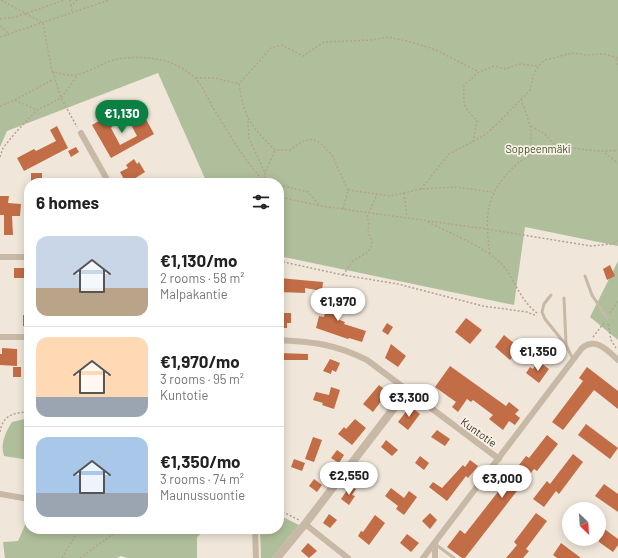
<!DOCTYPE html>
<html lang="en">
<head>
<meta charset="utf-8">
<style>
  body { margin:0; font-family:Barlow,sans-serif; background:#f2f2f2; color:#222; height:100vh; display:flex; flex-direction:column; font-size:15px; white-space:nowrap }
  * { box-sizing:border-box; margin:0 }
  p { font-size:13px; color:#767676 }
  .icon { flex:none; width:22px; height:22px; fill:none; stroke:currentColor; stroke-width:2; stroke-linecap:round; stroke-linejoin:round }
  .map { position:relative; flex:1; overflow:hidden }
  .drawer { position:absolute; left:24px; top:178px; width:260px; height:356px; display:flex; flex-direction:column; background:#fff; border-radius:16px; box-shadow:0 2px 10px #0003 }
  .drawer>* { flex:none }
  .needle { width:26px; rotate:155deg }
  .fabs { position:absolute; left:562px; top:502px; display:grid; gap:8px }
  .fabs a { display:grid; place-items:center; width:44px; height:44px; border-radius:50%; background:#fff; box-shadow:0 2px 10px #0003; font-size:20px }
  .price { position:absolute; translate:-50% -34px; padding:0 9px; border-radius:14px; background:#fff; color:#222; font-size:13px; line-height:26px; filter:drop-shadow(0 1px 2px #0008) }
  .price::after { content:''; position:absolute; left:50%; top:24px; width:12px; height:9px; margin-left:-6px; background:inherit; clip-path:polygon(0 0,100% 0,50% 100%) }
  .price.active { background:#0b8043; color:#fff }
  ul { padding:0; list-style:none }
  li { display:flex; align-items:center; gap:12px; height:100px; padding:0 12px }
  li+li { border-top:1px solid #e0e0e0 }
  li span { display:grid; place-items:center; flex:none; width:112px; height:80px; border-radius:12px; color:#555 }
  li>.icon { margin-inline-start:auto }
  span .icon { width:48px; height:48px; fill:#fffc; stroke-width:1 }
  li b { font-size:17px }
  h2 { display:flex; justify-content:space-between; align-items:center; height:48px; padding:0 12px; font-size:17px }
  .map>svg:first-child { display:block }
  .green { fill:#b0bf9b }
  .building { fill:#c26d46 }
  .lines { fill:none; stroke-linecap:round; stroke-linejoin:round }
  .path { stroke:#b4a291; stroke-width:1.5; stroke-dasharray:2 2; stroke-linecap:butt }
  .service { stroke:#c8b8a6; stroke-width:3 }
  .minor { stroke:#c8b8a6; stroke-width:6 }
  .tertiary { stroke:#c8b8a6; stroke-width:8 }
  .labels { text-anchor:middle; dominant-baseline:central; stroke-width:3.5; stroke-linejoin:round; paint-order:stroke }
  .park-label { font-size:11px; fill:#41522c; stroke:#f8f1e6 }
  .street-label { font-size:11px; fill:#342c27; stroke:#f8f1e6 }
</style>
</head>
<body>
<div class="map">
<svg width="618" height="558" viewBox="0 0 618 558">
  <rect width="100%" height="100%" fill="#f0e7da"/>
  <g class="green">
    <polygon points="0,0 618,0 618,246 525,227 514,305 279,256 279,183 207,183 158,73 7,131 0,147"/>
    <polygon points="618,261 618,340 590,317"/>
    <path d="M29,418V460L4,456C0,444 5,433 12,422Z"/>
    <polygon points="279,515 299,525 272,558 261,558 260,529 279,529"/>
    <polygon points="29,516 29,529 203,529 203,532 197,537 197,558 127,558 121,556 117,558 5,558 3,542 18,541"/>
  </g>
  <g class="building">
    <polygon points="142,112 154,134 111,158 92,125 107,116 113,126 111,128 120,145 137,136 128,119"/>
    <polygon points="57,126 68,148 24,171 17,158 34,149 36,151 56,141 50,130"/>
    <polygon points="76,147 79,152 71,157 68,151"/>
    <polygon points="134,159 137,164 139,162 145,172 134,179 137,183 126,183 120,172 128,168 126,165"/>
    <rect x="31" y="173" width="11" height="9"/>
    <polygon points="0,196 9,196 8,203 21,204 20,216 12,216 13,235 4,235 4,215 0,215"/>
    <polygon points="610,265 615,276 607,280 603,269"/>
    <rect x="14" y="268" width="15" height="10"/>
    <polygon points="279,278 323,282 322,291 305,288 305,293 279,292"/>
    <polygon points="330,295 343,299 337,319 345,322 344,324 366,331 362,342 349,338 348,339 316,328 319,316 324,317"/>
    <polygon points="279,313 291,313 291,323 287,323 287,328 279,328"/>
    <rect x="23" y="315" width="6" height="11"/>
    <polygon points="466,318 482,330 470,344 455,332"/>
    <polygon points="387,323 393,327 388,335 382,331"/>
    <polygon points="504,335 520,348 510,360 495,347"/>
    <polygon points="391,344 406,356 398,367 385,358"/>
    <polygon points="2,348 17,349 17,366 0,365 0,354 2,354"/>
    <polygon points="279,353 308,354 308,360 279,360"/>
    <polygon points="330,359 340,363 336,372 332,370 331,374 323,371"/>
    <polygon points="538,361 549,369 539,383 526,373 530,367 533,369"/>
    <polygon points="450,366 506,406 509,402 519,410 515,414 520,418 515,425 509,421 503,430 489,419 493,415 473,400 471,402 467,399 458,412 452,407 456,402 435,387"/>
    <rect x="13" y="367" width="8" height="10"/>
    <polygon points="587,367 618,391 618,409 594,390 563,430 552,422 583,381 579,378"/>
    <polygon points="379,385 388,392 373,412 363,404"/>
    <polygon points="331,387 340,390 334,409 322,405 323,403 313,400 316,392 329,395"/>
    <polygon points="410,406 420,414 408,430 398,422"/>
    <polygon points="355,419 366,428 352,445 338,434 344,427 346,429"/>
    <polygon points="586,424 618,448 610,459 578,435"/>
    <polygon points="437,430 450,439 445,446 431,437"/>
    <polygon points="547,435 558,444 537,471 534,469 465,558 462,558 447,547 460,530 465,534 526,456 529,458"/>
    <polygon points="313,437 322,440 314,462 305,459"/>
    <polygon points="386,440 398,450 392,456 381,447"/>
    <polygon points="337,450 344,455 339,463 331,458"/>
    <polygon points="573,454 583,462 559,494 556,491 544,507 533,499 547,481 550,484"/>
    <polygon points="420,456 429,463 424,470 415,463"/>
    <polygon points="294,459 305,463 302,471 291,467"/>
    <polygon points="470,460 478,466 468,478 466,476 447,501 429,487 433,482 442,488 463,465 465,467"/>
    <polygon points="364,469 372,475 368,481 359,474"/>
    <polygon points="314,479 322,485 317,492 309,486"/>
    <polygon points="604,484 618,494 618,512 595,496"/>
    <polygon points="350,486 356,489 352,495 355,496 349,505 341,499"/>
    <polygon points="391,488 404,498 409,491 417,497 404,515 396,509 398,506 385,496"/>
    <polygon points="430,513 437,520 430,529 422,521"/>
    <polygon points="536,513 547,521 526,549 529,551 523,558 506,558 517,545 514,542"/>
    <polygon points="329,514 337,520 330,528 323,523"/>
    <polygon points="375,515 385,523 369,545 358,536 361,531 363,532"/>
    <polygon points="599,525 618,539 618,545 613,552 599,542"/>
    <polygon points="407,534 419,543 411,552 400,543"/>
    <polygon points="308,543 317,551 309,558 301,551"/>
    <polygon points="561,543 581,558 557,558 553,555"/>
  </g>
  <g class="lines">
    <g class="path">
      <path d="M1,0L43,23L52,71C85,84 95,61 124,58C149,56 176,59 195,78C202,85 207,97 212,106C229,133 243,160 266,183"/>
      <polyline points="70,0 71,6"/>
      <polyline points="72,11 71,6 77,0"/>
      <polyline points="0,19 15,17 65,0"/>
      <polyline points="0,26 9,34"/>
      <polyline points="0,37 109,0"/>
      <polyline points="616,59 618,66"/>
      <polyline points="53,72 61,98 77,127"/>
      <polyline points="196,78 215,78 239,84"/>
      <path d="M521,99C529,123 534,130 529,155"/>
      <polyline points="15,100 37,110"/>
      <polyline points="0,106 15,100 54,79"/>
      <polyline points="248,121 249,138 265,173"/>
      <polyline points="531,126 545,134 557,147"/>
      <path d="M473,142L477,120C463,108 463,103 464,85L479,72L494,66L505,69L520,64L538,66"/>
      <polyline points="605,153 618,163"/>
      <polyline points="0,157 3,148 16,132 37,110 61,98 77,76"/>
      <polyline points="266,183 265,173 275,150"/>
      <polyline points="279,185 308,192 320,206"/>
      <polyline points="421,189 449,154 485,135 501,120 530,90 534,74 538,66 545,60 572,53 587,55 604,54 618,58"/>
      <polyline points="348,190 390,196 421,189 456,187 492,192"/>
      <polyline points="404,193 407,217"/>
      <polyline points="279,194 284,198 321,206 486,229 591,246 611,244 618,241"/>
      <polyline points="279,205 284,198"/>
      <path d="M343,209L348,190L332,155L320,143L313,139L303,141L290,150H275C250,125 245,120 239,84L271,48L282,45L303,56L324,42L371,40L388,37L411,42L436,50L479,72"/>
      <path d="M428,222C449,233 491,249 505,268C516,283 521,301 537,313"/>
      <path d="M490,254C484,216 486,192 516,165C526,156 540,149 554,148C576,146 596,154 618,150"/>
      <polyline points="279,261 343,275 398,284 483,306 527,312 537,316"/>
      <polyline points="343,275 353,261 368,252 371,247 372,241 368,233 369,223 367,217 377,194"/>
      <polyline points="610,313 618,301"/>
      <polyline points="608,324 611,340 616,348"/>
      <polyline points="593,337 604,323"/>
      <path d="M0,432C2,416 14,412 29,412"/>
      <polyline points="279,510 299,520"/>
      <polyline points="62,558 79,529"/>
      <polyline points="80,558 120,529"/>
    </g>
    <g class="service">
      <polyline points="585,276 592,295 607,318"/>
      <polyline points="551,295 544,304 542,312 545,319 566,345 573,359"/>
      <polyline points="564,298 566,344"/>
      <polyline points="435,544 454,558"/>
    </g>
    <g class="minor">
      <polyline points="81,133 109,183"/>
      <polyline points="0,257 29,257"/>
      <polyline points="0,337 29,337"/>
      <path d="M279,340C314,342 335,344 367,360L499,459"/>
      <polyline points="0,494 29,499"/>
      <polyline points="305,524 348,558"/>
      <polyline points="255,529 256,558"/>
      <path d="M423,558L582,348C596,337 607,350 618,360"/>
      <polyline points="435,558 435,544"/>
    </g>
    <polyline class="tertiary" points="277,558 305,524 407,391"/>
  </g>
  <g class="labels">
    <g class="park-label">
      <text x="538" y="148">Soppeenmäki</text>
    </g>
    <g class="street-label">
      <text transform="translate(479 432) rotate(36)">Kuntotie</text>
    </g>
  </g>
</svg>
<div class="fabs">
<a><svg class="needle" viewBox="-14 -14 28 28"><path d="M0-13l5 13h-10z" fill="#e53935"/><path d="M0 13l5-13h-10z" fill="#767676"/></svg></a>
</div>
<b class="price active" style="left:122px;top:134px">€1,130</b>
<b class="price" style="left:338px;top:322px">€1,970</b>
<b class="price" style="left:538px;top:372px">€1,350</b>
<b class="price" style="left:409px;top:418px">€3,300</b>
<b class="price" style="left:349px;top:496px">€2,550</b>
<b class="price" style="left:502px;top:499px">€3,000</b>
<section class="drawer">
<h2>6 homes<svg class="icon" aria-label="filters" viewBox="0 0 24 24"><path d="M4 7h16M4 17h16"/><circle cx="9" cy="7" r="2"/><circle cx="15" cy="17" r="2"/></svg></h2>
<ul>
<li><span style="background:linear-gradient(#c9d6e8 65%,#b9a48a 0)"><svg class="icon" aria-label="home" viewBox="0 0 24 24"><path d="M3 11l9-7 9 7M6 9v11h12V9"/></svg></span><div><b>€1,130/mo</b><p>2 rooms · 58 m²</p><p>Malpakantie</p></div></li>
<li><span style="background:linear-gradient(#ffd9b3 75%,#9aa5b1 0)"><svg class="icon" aria-label="home" viewBox="0 0 24 24"><path d="M3 11l9-7 9 7M6 9v11h12V9"/></svg></span><div><b>€1,970/mo</b><p>3 rooms · 95 m²</p><p>Kuntotie</p></div></li>
<li><span style="background:linear-gradient(#a9c7e8 70%,#9aa5b1 0)"><svg class="icon" aria-label="home" viewBox="0 0 24 24"><path d="M3 11l9-7 9 7M6 9v11h12V9"/></svg></span><div><b>€1,350/mo</b><p>3 rooms · 74 m²</p><p>Maunussuontie</p></div></li>
</ul>
</section>
</div>
</body>
</html>
